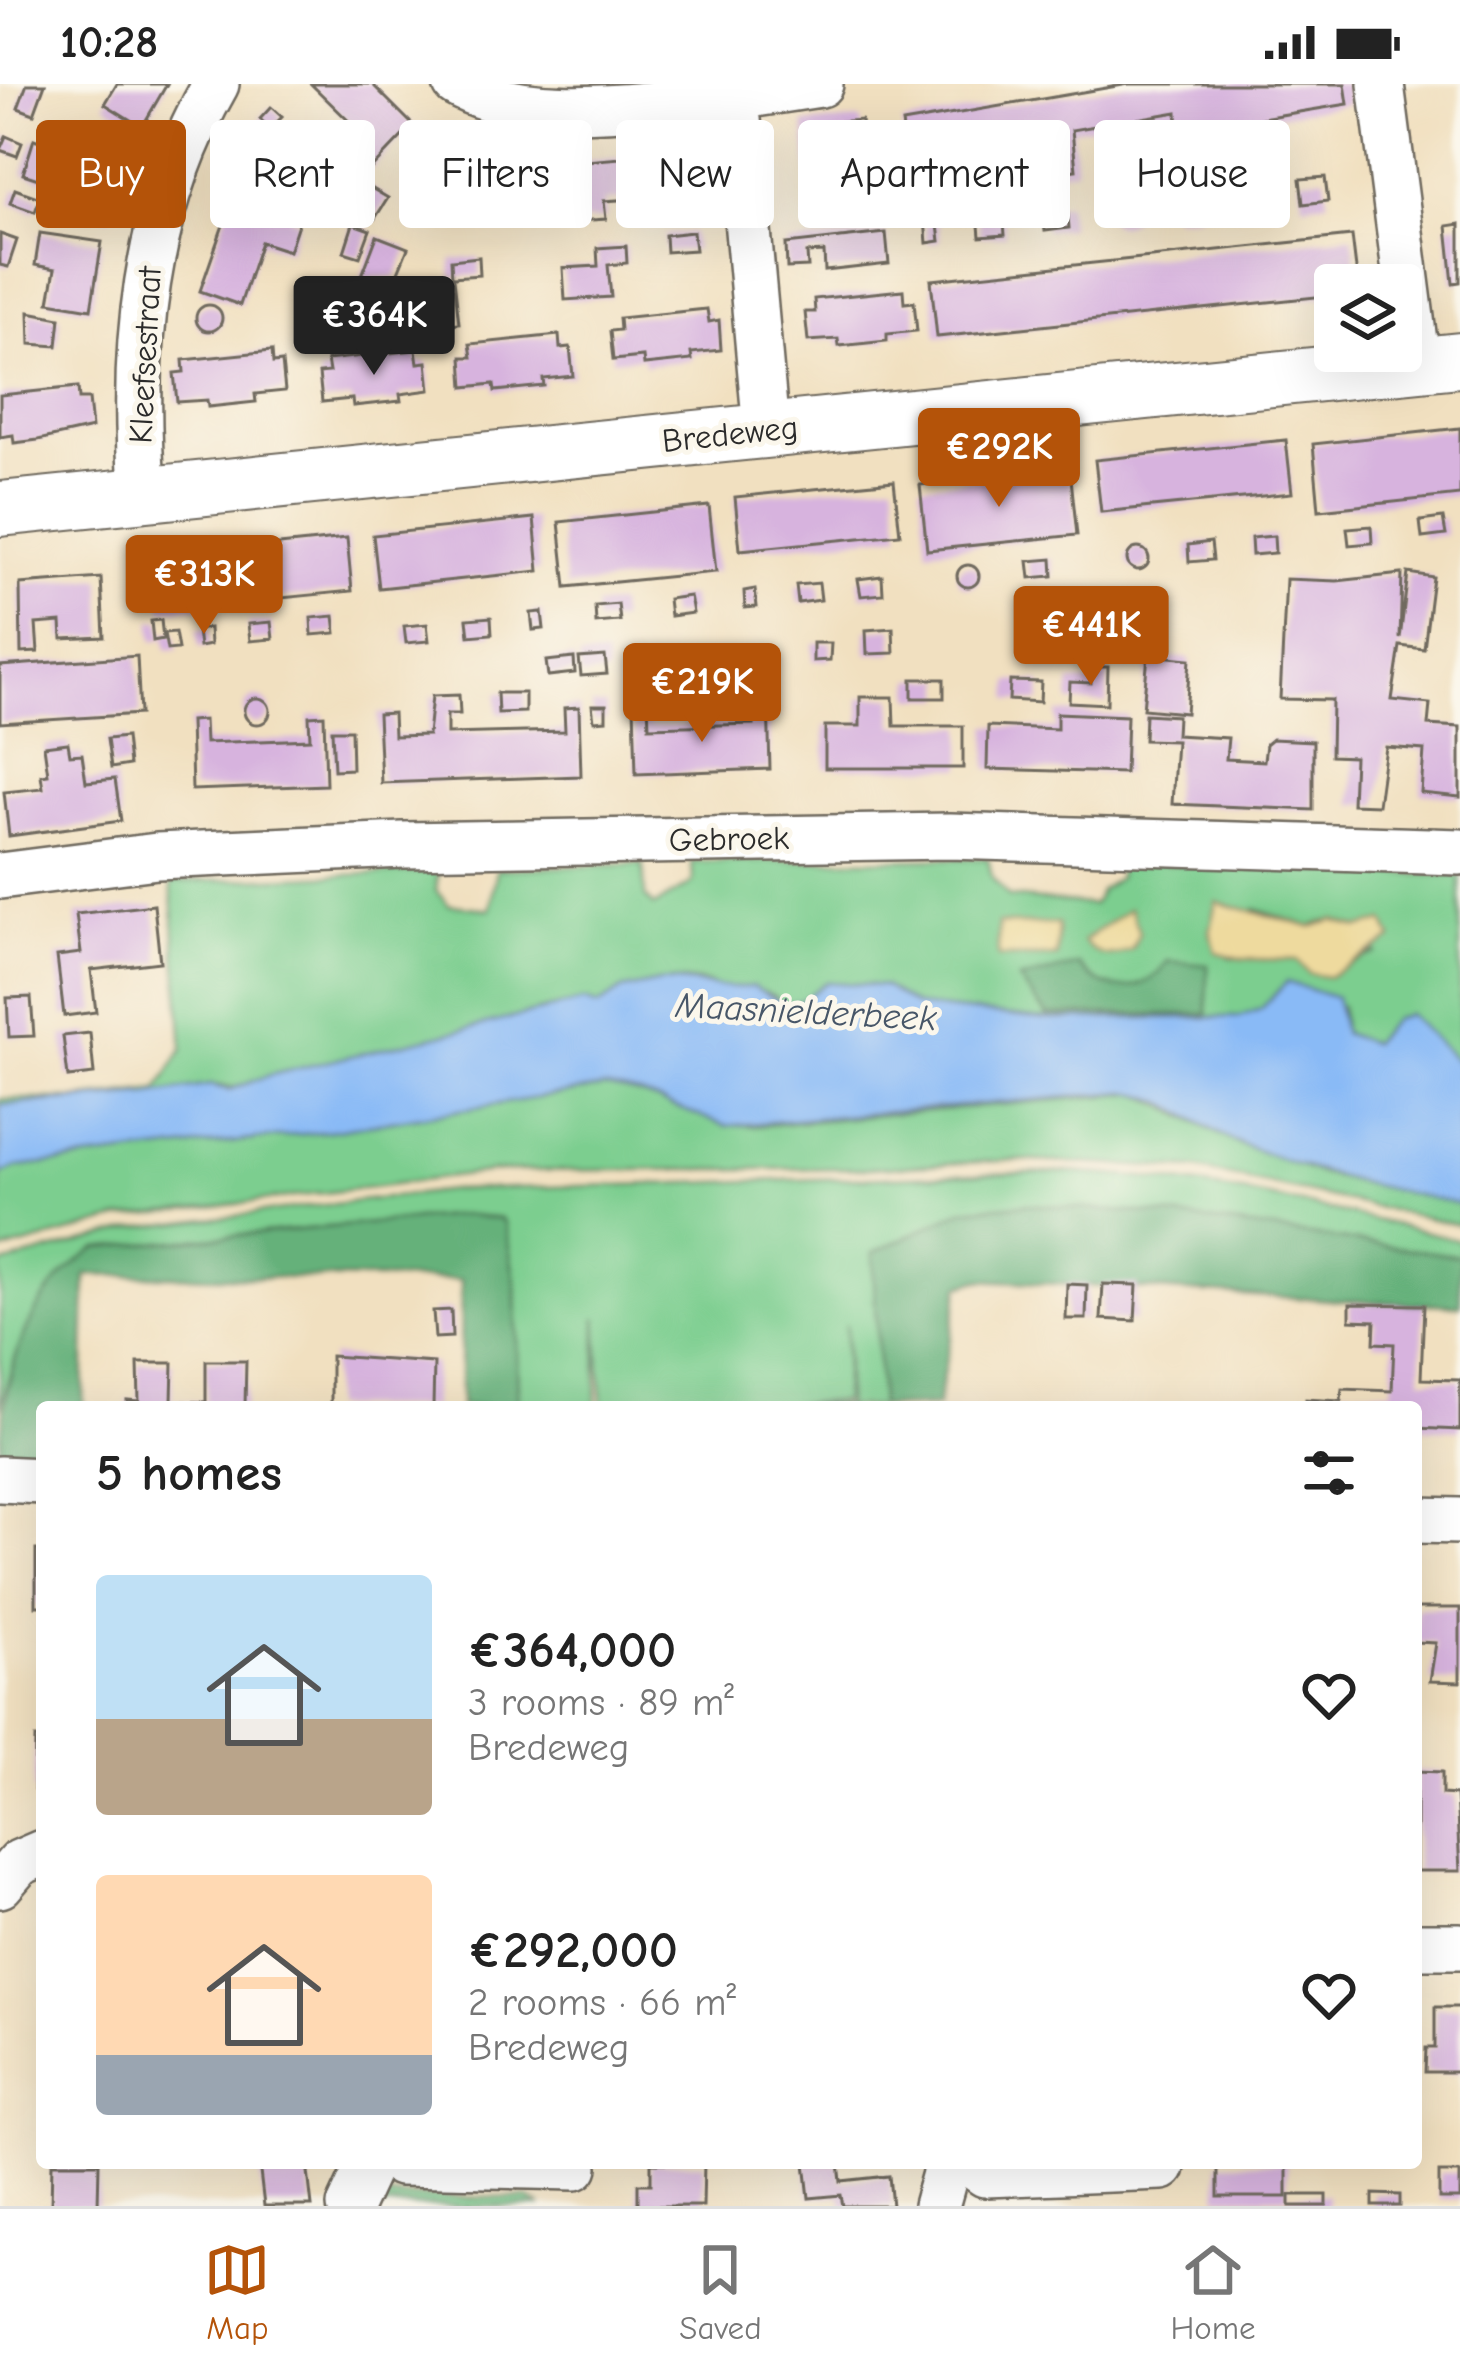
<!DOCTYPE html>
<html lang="en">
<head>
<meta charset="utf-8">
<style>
  body { margin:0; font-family:"Comic Neue",sans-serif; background:#f2f2f2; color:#222; height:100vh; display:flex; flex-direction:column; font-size:45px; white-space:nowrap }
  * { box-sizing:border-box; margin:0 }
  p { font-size:39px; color:#767676 }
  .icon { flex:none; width:66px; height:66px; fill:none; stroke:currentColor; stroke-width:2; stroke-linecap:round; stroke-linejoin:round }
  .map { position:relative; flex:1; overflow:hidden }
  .panel { position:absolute; left:36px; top:1317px; width:1386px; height:768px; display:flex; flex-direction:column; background:#fff; border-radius:12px; box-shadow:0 12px 48px #0002 }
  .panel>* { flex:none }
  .banner { position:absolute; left:36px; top:36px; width:1389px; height:108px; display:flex; gap:24px }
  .buttons { position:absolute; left:1314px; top:180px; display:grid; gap:24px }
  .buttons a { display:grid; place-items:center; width:108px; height:108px; border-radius:12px; background:#fff; box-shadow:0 12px 48px #0002; font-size:60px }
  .price { position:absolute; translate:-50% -102px; padding:0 27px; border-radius:12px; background:#b45309; color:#fff; font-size:39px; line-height:78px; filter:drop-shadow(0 3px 6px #0008) }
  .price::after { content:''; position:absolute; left:50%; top:72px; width:36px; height:27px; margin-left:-18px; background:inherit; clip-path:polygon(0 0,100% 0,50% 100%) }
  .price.selected { background:#222; color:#fff }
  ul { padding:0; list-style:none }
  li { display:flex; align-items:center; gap:36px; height:300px; padding:0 60px }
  li span { display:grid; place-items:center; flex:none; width:336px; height:240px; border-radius:12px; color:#555 }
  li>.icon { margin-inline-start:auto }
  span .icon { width:144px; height:144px; fill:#fffc; stroke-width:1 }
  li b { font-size:51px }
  h2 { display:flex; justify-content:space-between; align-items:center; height:144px; padding:0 60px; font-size:51px }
  .pill { padding:0 42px; border-radius:12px; background:#fff; box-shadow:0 12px 48px #0002; font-size:42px; line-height:108px }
  .pill.selected { background:#b45309; color:#fff }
  .status { display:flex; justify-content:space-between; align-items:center; height:84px; padding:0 60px; background:#fff; direction:ltr }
  .status svg { height:33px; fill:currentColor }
  .tab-bar { display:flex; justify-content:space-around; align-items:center; height:168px; border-top:3px solid #e0e0e0; background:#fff; font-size:33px; color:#767676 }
  .tab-bar a { display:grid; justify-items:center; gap:6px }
  .tab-bar .selected { color:#b45309 }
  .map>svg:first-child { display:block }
  .green { fill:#7cce8f; stroke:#547c5d; stroke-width:3; fill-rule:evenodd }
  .forest { fill:#65b17a; stroke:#486e52; stroke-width:3 }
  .sand { fill:#eeda9e; stroke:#8c8264; stroke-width:3 }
  .water { fill:#89baf6; stroke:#5a7290; stroke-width:3 }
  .building { fill:#d7b3de }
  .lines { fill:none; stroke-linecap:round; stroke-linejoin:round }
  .minor-casing { stroke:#706a5f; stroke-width:50 }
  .tertiary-casing { stroke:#706a5f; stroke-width:58 }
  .minor { stroke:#fff; stroke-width:45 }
  .tertiary { stroke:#fff; stroke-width:54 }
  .labels { text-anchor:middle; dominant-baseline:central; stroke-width:10; stroke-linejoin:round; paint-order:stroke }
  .street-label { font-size:33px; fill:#2b2b2b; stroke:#fbf7ec }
  .water-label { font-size:36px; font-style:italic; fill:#475668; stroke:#fbf7ec }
</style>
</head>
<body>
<div class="status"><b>10:28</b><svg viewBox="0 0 49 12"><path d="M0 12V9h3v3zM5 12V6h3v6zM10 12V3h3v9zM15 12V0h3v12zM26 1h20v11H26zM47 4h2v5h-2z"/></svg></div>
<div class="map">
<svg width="1460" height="2122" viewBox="0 0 1460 2122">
  <rect width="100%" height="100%" fill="#fbf7ec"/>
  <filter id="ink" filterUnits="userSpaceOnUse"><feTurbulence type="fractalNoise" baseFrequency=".00833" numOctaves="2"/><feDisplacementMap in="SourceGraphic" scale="24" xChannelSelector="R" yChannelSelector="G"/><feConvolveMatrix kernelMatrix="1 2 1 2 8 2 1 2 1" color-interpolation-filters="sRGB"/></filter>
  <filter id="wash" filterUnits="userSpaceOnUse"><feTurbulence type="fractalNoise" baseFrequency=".004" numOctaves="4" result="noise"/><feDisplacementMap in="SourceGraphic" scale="48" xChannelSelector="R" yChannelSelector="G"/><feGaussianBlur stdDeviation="2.7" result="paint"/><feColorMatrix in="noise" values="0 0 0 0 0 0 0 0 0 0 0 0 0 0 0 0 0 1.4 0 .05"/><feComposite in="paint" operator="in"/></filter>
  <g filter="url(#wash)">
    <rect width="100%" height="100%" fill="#f1e0c0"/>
    <g class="green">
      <path d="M988,774L992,794L1009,813L1093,821L1101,806L1118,794L1119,778L1460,792V980L1408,930L1394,935L1371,959L1343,949L1341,922L1279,906L1261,925L1239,933L1040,935L916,922L884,902L826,898L801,917L783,920C763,901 756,907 732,908C722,909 716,901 706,899C666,892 630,901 598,922L584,917L547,925L241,1004L211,1001L149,1011L0,1021V1015H75L158,1006L183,965L171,798L438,787L436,807L449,821L490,825L497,785L643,780L645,813L654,822L693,799L692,778ZM1255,825L1311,843C1341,827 1359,845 1376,869C1343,879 1325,905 1296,876L1230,873ZM1168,877L1207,929L1047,931L1079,882C1105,913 1145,911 1168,877Z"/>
      <path d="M605,1003C659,1010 699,1039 755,1042L1138,1009L1234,1058L1321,1090L1460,1120V1141L1197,1085L1016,1076L869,1084L498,1087L118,1135L0,1168V1091L18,1083L329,1047Z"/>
      <path d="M1057,1088C1195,1092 1325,1124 1460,1156V1172L1165,1131L1025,1120L965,1125L873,1169L880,1323L602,1321L597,1233L596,1323H518L516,1203L501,1135L462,1131L98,1164C41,1198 16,1262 0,1324V1181L134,1144L451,1106ZM846,1240V1321H762L843,1317Z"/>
      <polygon points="388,2113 527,2114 542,2122 375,2122"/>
    </g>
    <g class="forest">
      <path d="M1168,877L1208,881L1207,930L1047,931L1019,896L1079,881C1104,913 1146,911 1168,877Z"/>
      <path d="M1025,1120L1165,1131L1460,1172V1221C1300,1217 1140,1203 978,1196L960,1202L937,1323H880L873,1169L965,1125Z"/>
      <path d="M463,1131L501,1135L505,1140L516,1203L518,1323H460L461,1196L86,1191L83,1323H42V1387L0,1385C0,1303 21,1209 98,1164Z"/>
    </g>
    <g class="sand">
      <polygon points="1217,818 1311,843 1334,836 1359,844 1384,837 1392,855 1328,893 1309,890 1296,876 1242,875 1216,868 1210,848"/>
      <path d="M1130,824L1139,849L1132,865C1112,875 1098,875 1083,857Z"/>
      <polygon points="998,840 1058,840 1057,873 998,873"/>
    </g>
    <path class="water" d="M660,898C695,896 722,908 753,902L783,920L801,917L826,898L884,902L916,922L1040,935L1239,933L1261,925L1287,898L1336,914L1343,949L1371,959L1394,935L1408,930L1460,980V1120C1383,1104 1308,1089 1236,1058C1200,1043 1165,1010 1126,1008L726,1042L638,1009L605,1003L329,1047L18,1083L0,1091V1021L149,1011L211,1001L229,1006L270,991L584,917L598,922L622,906Z"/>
    <g id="blocks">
      <g class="building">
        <polygon points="27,0 45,0 34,30 18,24"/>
        <polygon points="117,0 167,0 142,43 105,20"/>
        <polygon points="311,0 372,0 413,41 366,90 341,66 359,47"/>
        <polygon points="1129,0 1345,0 1348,20 1201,44 1201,52 1221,49 1223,69 1204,72 1179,74 1177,28 1072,46 1076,86 1058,88 1055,74 1037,77 1032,52 928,70 934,101 912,103 902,39"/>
        <polygon points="271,23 282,33 270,45 260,35"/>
        <polygon points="861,36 864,69 849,70 854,137 812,140 804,40"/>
        <polygon points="75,50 133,70 110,134 71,120 75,107 23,90 34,55 51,61 46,76 81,89 65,79"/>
        <polygon points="6,52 22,59 17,72 0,66"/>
        <polygon points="888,52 888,67 871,68 870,54"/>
        <polygon points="705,67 710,125 677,128 676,112 604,117 606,135 577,137 572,78"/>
        <polygon points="318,68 340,88 327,101 307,80"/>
        <polygon points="446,72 514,82 503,140 476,137 478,120 440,115"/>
        <polygon points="244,81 283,95 281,102 299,108 290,134 299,137 289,167 261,158 240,221 200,207"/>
        <polygon points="890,86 893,114 875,115 873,87"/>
        <polygon points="1325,93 1328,117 1303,120 1300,95"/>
        <polygon points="1260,100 1263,124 1239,127 1236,102"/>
        <polygon points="366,101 388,114 374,136 356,124"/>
        <polygon points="15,105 40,114 35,128 10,119"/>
        <polygon points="1196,107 1199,131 1174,133 1171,109"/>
        <circle cx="1120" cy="127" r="14"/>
        <polygon points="1067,120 1069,144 1045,147 1042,123"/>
        <polygon points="1003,126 1005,151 980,153 978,129"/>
        <polygon points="937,133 940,157 927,159 925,135"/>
        <polygon points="353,140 370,146 360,173 344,168"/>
        <polygon points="1460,140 1460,198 1453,199 1447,142"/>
        <polygon points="693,148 695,166 666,168 665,151"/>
        <polygon points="40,149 102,158 91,225 49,218 55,185 35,181"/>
        <polygon points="886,149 889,180 825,187 824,168 807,169 808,183 787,184 786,160"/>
        <polygon points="0,150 17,156 8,183 0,181"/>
        <polygon points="377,152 408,164 396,193 361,194"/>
        <polygon points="1352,152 1358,201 1335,201 1335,211 937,253 931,196"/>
        <polygon points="626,162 627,179 608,181 611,213 565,216 563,184 598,182 597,164"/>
        <polygon points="479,173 480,191 452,193 451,176"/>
        <polygon points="454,195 459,239 442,241 438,197"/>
        <polygon points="333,201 349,207 339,234 323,229"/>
        <polygon points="903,206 904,219 914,218 917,247 887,250 887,257 839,262 838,255 808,257 805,228 815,228 814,215"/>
        <circle cx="209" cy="234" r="13"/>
        <polygon points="707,225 709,238 719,236 721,266 691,269 692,276 644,281 643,273 613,276 610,247 620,246 619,234"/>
        <polygon points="29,228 60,234 57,262 30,260"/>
        <polygon points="322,233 324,264 299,266 297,235"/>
        <polygon points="559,251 560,264 570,263 573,292 543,295 544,302 495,307 494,300 464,303 462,273 472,273 470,260"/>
        <polygon points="416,266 418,279 427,278 430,306 400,310 401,317 353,322 352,315 322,318 319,289 329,288 327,276"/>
        <polygon points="272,267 273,279 282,278 285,307 255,310 256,318 208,323 207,316 177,318 174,289 184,288 183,276"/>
        <polygon points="78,303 79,315 89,315 92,344 38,356 14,359 13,351 0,353 0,311"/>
        <polygon points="1460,344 1460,411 1319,426 1313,360"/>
        <polygon points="1286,356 1292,409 1101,428 1095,376"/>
        <polygon points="1070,385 1077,451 927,466 920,401"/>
        <polygon points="894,397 900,450 740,466 735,413"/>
        <polygon points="709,422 716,488 566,503 559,438"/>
        <polygon points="534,434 539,487 379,504 373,451"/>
        <polygon points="1443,434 1446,451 1422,454 1420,437"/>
        <polygon points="1371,442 1372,459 1349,461 1347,444"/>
        <polygon points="1274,452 1275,469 1252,471 1251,454"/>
        <polygon points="347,454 352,507 162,526 156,474"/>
        <polygon points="1211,458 1213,476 1189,478 1188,461"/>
        <circle cx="1138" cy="475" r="11"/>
        <polygon points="1052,475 1053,492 1030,494 1028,477"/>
        <circle cx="968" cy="492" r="11"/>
        <polygon points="1408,489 1433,493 1424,565 1400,562 1392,616 1430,620 1428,641 1460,643 1460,713 1421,709 1424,666 1386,663 1378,721 1352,720 1354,673 1331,672 1332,616 1280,615 1286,495 1337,497 1402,490 1400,555"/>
        <polygon points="882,492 883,510 861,512 858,495"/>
        <polygon points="101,494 104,553 62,555 61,538 36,540 38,568 21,569 20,500"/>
        <polygon points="819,499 821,516 798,519 796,501"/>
        <polygon points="755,505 757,523 745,524 744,507"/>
        <polygon points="690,512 693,529 670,532 668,515"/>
        <polygon points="618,520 620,537 596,539 595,522"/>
        <polygon points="542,528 544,545 533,546 531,529"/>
        <polygon points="334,532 336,549 312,551 311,534"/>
        <polygon points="491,533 492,550 469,552 467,535"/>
        <polygon points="161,536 163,555 153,557 151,537"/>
        <polygon points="271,538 273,555 250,557 248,540"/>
        <polygon points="427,540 429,557 406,559 404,542"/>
        <polygon points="209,544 210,561 199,563 197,546"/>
        <polygon points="893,544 894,569 867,570 866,546"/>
        <polygon points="175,548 178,565 167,566 164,549"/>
        <polygon points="813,559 831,559 830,576 813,577"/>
        <polygon points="1148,571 1190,575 1186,629 1143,625"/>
        <polygon points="137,572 140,630 0,639 0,582"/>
        <polygon points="605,572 607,590 581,592 579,574"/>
        <polygon points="574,574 575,589 548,592 546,577"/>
        <polygon points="1091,583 1108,583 1107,620 1069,618 1070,598 1091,599"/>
        <rect x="912" y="595" width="32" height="19"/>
        <polygon points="1010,597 1041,598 1040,618 1009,616"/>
        <polygon points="700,602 716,602 716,623 686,624 686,603"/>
        <polygon points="497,609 525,609 525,628 498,629"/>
        <polygon points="459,611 460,630 447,630 447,650 565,647 564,624 579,623 581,692 381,699 378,630 393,629 394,652 428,651 432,612"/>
        <polygon points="860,613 893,613 894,642 963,642 963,684 825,684 825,642 860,642"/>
        <circle cx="257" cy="627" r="13"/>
        <polygon points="768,616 770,685 636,690 634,621 648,620 649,643 754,640 753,617"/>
        <polygon points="592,621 606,621 606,636 594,637"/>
        <polygon points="1057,629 1127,632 1125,689 987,685 988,642 1057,645"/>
        <polygon points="1145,630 1177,632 1176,651 1228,654 1226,675 1264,677 1266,660 1272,655 1313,657 1313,726 1172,720 1176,657 1144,656"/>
        <polygon points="324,631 326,701 192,706 190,637 204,636 205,659 310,655 309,632"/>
        <polygon points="332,646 351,646 352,685 334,686"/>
        <polygon points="126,653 129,681 111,684 107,655"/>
        <polygon points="68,659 70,671 82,670 86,698 115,695 121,737 9,752 4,708 43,704 41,691 48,690 44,662"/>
        <polygon points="154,821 160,878 91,886 96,928 64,932 57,872 81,869 76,830"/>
        <polygon points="31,913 34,952 9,953 7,914"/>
        <polygon points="90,949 94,990 68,993 63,952"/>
        <polygon points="1067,1200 1087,1201 1086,1235 1066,1235"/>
        <polygon points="1103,1200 1137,1201 1135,1237 1101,1235"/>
        <polygon points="1350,1220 1424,1221 1421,1295 1460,1296 1460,1346 1416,1344 1416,1323 1306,1323 1306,1315 1341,1317 1342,1305 1392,1307 1394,1260 1374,1259 1375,1237 1350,1236"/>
        <polygon points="451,1226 452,1253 435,1254 433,1227"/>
        <polygon points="331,1272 434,1279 433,1323 331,1323"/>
        <polygon points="206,1277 246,1277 245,1323 127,1323 127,1316 139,1317 138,1279 173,1279 172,1317 206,1318"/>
        <rect x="36" y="1466" width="6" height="56"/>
        <polygon points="1416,1524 1460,1524 1460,1598 1430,1597 1436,1559 1416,1558"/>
        <polygon points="35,1654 42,1654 42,1706 34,1706"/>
        <polygon points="1416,1687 1442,1688 1442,1710 1456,1711 1460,1787 1416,1787"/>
        <polygon points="1435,1923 1460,1923 1460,1988 1425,1988 1426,1964 1435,1964"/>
        <polygon points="52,2079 99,2079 98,2122 51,2122"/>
        <polygon points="259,2079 307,2079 312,2122 264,2122"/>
        <polygon points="651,2079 704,2079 703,2122 638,2122 638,2100 651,2100"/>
        <polygon points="805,2079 839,2079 841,2097 889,2092 892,2122 843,2122 841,2111 809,2114"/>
        <rect x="1218" y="2079" width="69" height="34"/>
        <rect x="1439" y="2089" width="21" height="26"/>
        <polygon points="1373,2110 1400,2111 1400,2122 1373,2122"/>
        <rect x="1290" y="2111" width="37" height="11"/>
      </g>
    </g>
  </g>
  <g filter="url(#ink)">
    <use href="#blocks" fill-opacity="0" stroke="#706a5f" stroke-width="3"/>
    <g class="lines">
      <defs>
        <g id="minor">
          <path d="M456,0C531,43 651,18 736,13L735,0"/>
          <polyline points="1381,0 1417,281"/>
          <polyline points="766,346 736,13 820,0"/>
          <path d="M143,411C130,268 144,125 216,0"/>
          <polyline points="0,792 157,772 403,761 950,752 1460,768"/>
          <polyline points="0,1395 42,1397"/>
          <polyline points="1416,1436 1460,1437"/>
          <polyline points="0,1801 19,1779 42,1769"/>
          <polyline points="1416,1862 1460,1862"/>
          <polyline points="400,2079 575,2083"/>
          <polyline points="969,2079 985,2090 1162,2083"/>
          <polyline points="350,2122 370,2079"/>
          <polyline points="936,2122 948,2079"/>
        </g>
        <polyline id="tertiary" points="0,425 1460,276"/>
      </defs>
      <use href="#minor" class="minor-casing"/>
      <use href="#tertiary" class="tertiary-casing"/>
      <use href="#minor" class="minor"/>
      <use href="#tertiary" class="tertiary"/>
    </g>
  </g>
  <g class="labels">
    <g class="street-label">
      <text transform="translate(145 271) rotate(-87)">Kleefsestraat</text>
      <text transform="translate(730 350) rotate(-6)">Bredeweg</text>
      <text transform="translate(729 755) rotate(-1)">Gebroek</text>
    </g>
    <g class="water-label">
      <text transform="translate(806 928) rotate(3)">Maasnielderbeek</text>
    </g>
  </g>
</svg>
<div class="buttons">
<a><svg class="icon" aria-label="layers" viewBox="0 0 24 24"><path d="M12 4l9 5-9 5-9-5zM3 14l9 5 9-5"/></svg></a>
</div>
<b class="price selected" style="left:374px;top:294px">€364K</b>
<b class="price" style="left:999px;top:426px">€292K</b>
<b class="price" style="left:204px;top:553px">€313K</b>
<b class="price" style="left:1091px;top:604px">€441K</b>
<b class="price" style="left:702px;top:661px">€219K</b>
<div class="banner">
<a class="pill selected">Buy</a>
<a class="pill">Rent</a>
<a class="pill">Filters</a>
<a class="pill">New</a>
<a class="pill">Apartment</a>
<a class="pill">House</a>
</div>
<section class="panel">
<h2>5 homes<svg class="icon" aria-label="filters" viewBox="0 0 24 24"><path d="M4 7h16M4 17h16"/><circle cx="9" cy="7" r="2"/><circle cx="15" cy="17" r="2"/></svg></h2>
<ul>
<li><span style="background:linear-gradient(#bfe0f5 60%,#b9a48a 0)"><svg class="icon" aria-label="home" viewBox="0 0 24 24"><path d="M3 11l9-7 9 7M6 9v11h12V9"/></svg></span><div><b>€364,000</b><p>3 rooms · 89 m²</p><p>Bredeweg</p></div><svg class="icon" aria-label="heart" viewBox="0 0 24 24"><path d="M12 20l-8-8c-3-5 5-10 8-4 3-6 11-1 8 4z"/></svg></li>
<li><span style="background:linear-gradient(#ffd9b3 75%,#9aa5b1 0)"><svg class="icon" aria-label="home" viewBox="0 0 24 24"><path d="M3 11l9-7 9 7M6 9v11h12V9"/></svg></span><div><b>€292,000</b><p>2 rooms · 66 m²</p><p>Bredeweg</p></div><svg class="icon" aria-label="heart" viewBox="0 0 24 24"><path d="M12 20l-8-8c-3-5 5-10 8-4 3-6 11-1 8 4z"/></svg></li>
</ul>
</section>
</div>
<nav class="tab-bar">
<a class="selected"><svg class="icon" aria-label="map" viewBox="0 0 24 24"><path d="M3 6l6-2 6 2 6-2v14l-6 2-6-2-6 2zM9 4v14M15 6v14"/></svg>Map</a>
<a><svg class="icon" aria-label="saved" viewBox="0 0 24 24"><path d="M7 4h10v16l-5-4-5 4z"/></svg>Saved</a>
<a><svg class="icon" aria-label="home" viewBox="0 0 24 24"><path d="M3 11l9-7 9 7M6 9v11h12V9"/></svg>Home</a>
</nav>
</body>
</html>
